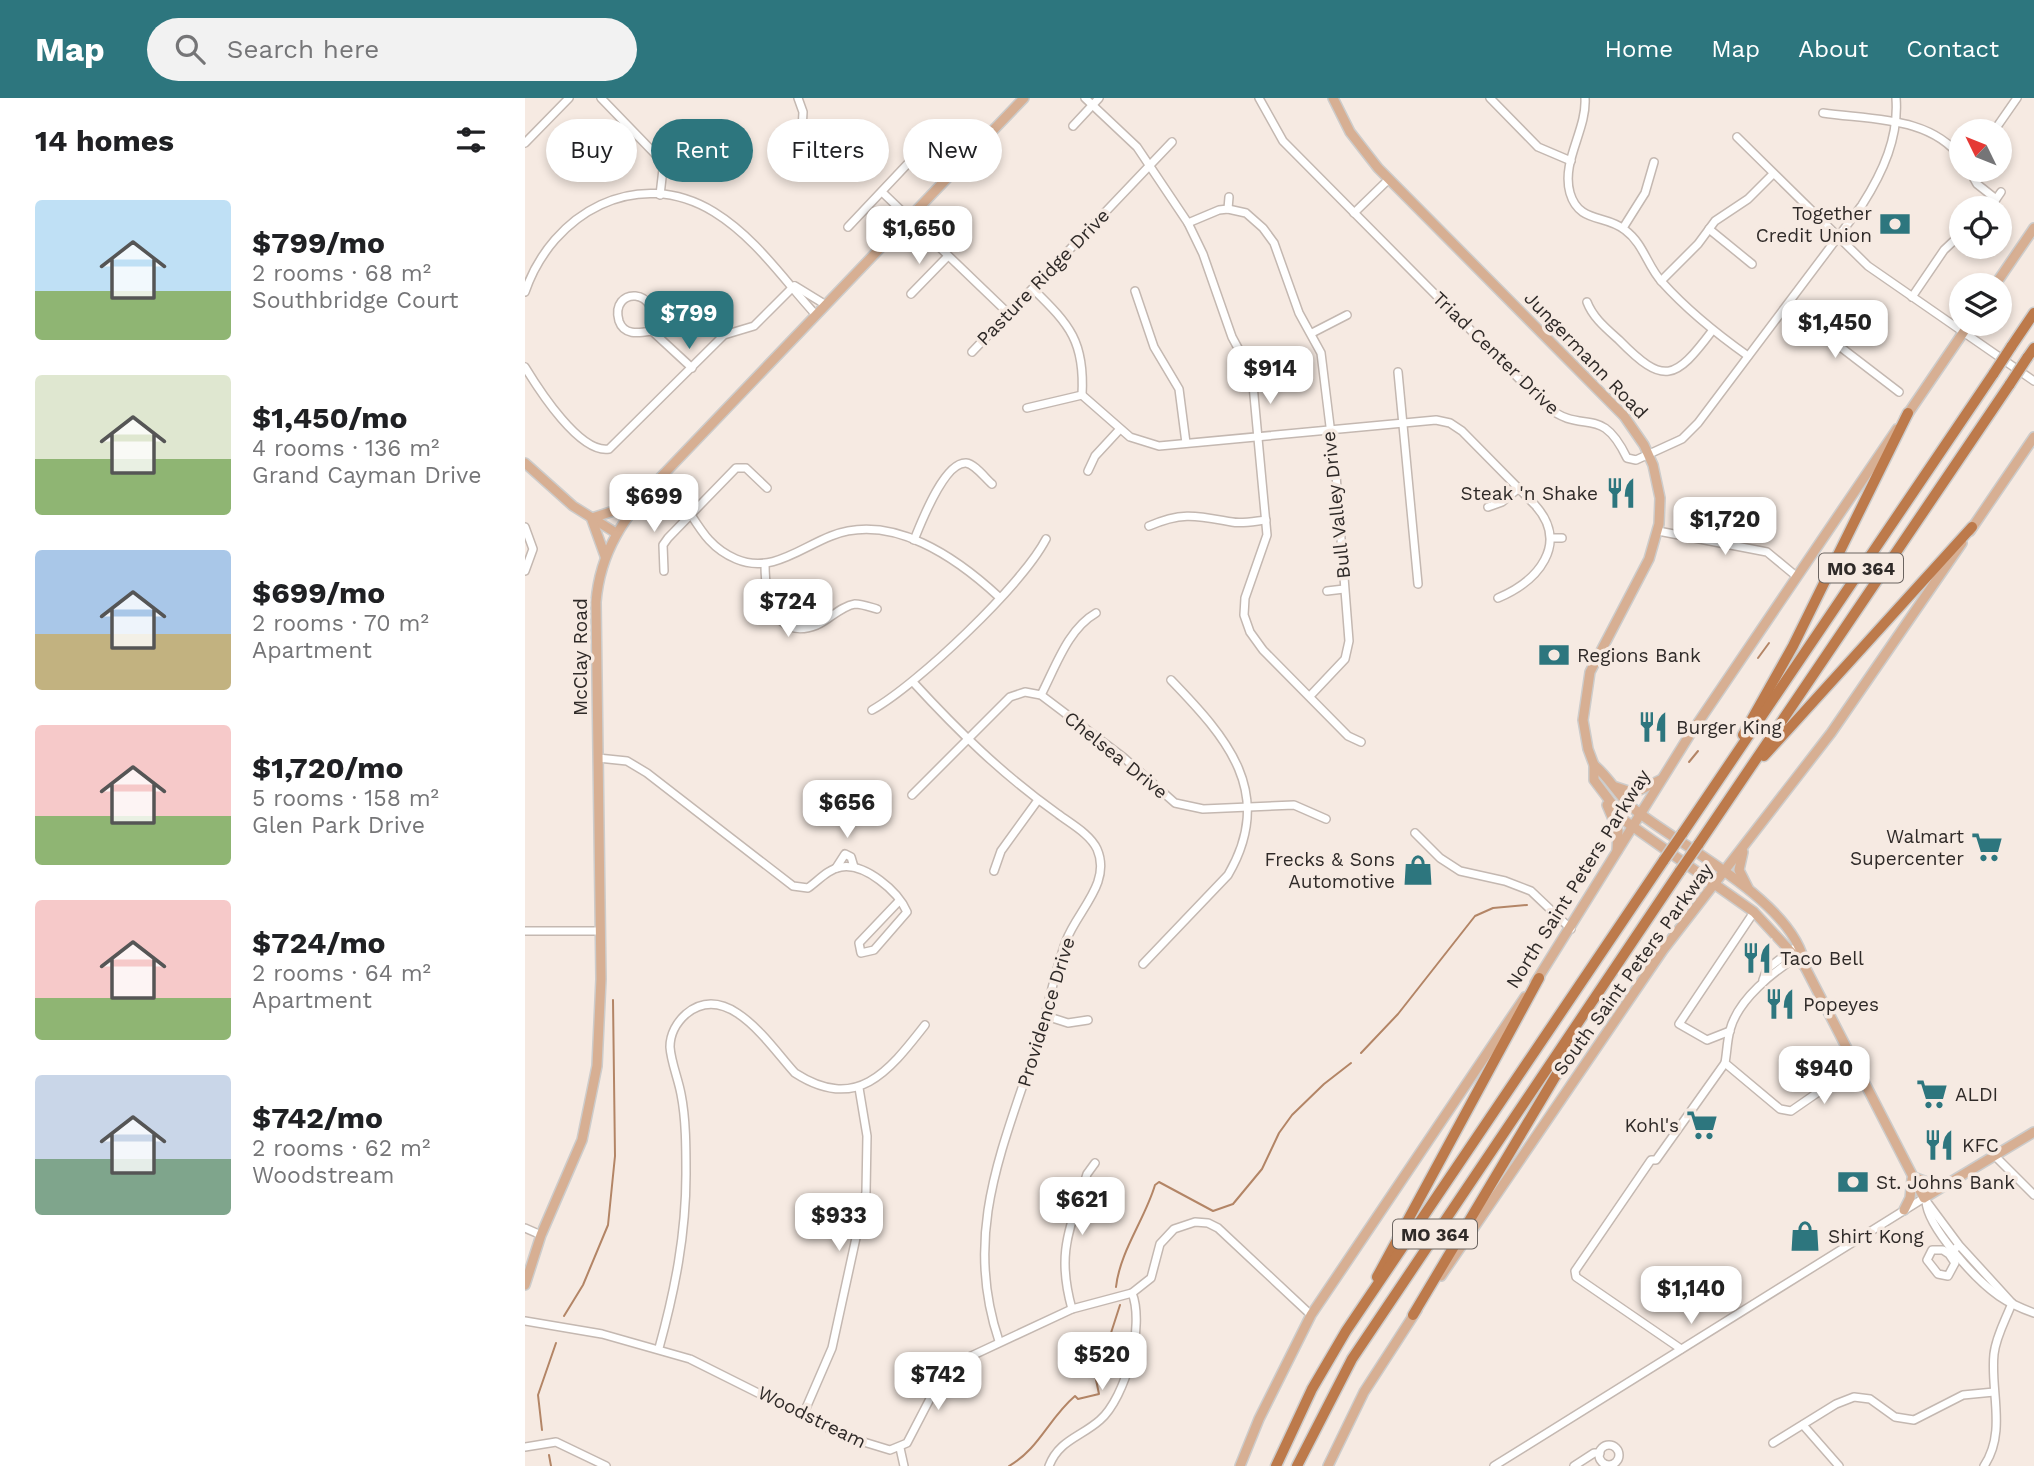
<!DOCTYPE html>
<html lang="en">
<head>
<meta charset="utf-8">
<style>
  body { margin:0; font-family:"Work Sans",sans-serif; background:#f2f2f2; color:#202124; height:100vh; display:flex; flex-direction:column; font-size:26px; white-space:nowrap }
  * { box-sizing:border-box; margin:0 }
  p { font-size:23px; color:#757577 }
  .icon { flex:none; width:38px; height:38px; fill:none; stroke:currentColor; stroke-width:2; stroke-linecap:round; stroke-linejoin:round }
  .map { position:relative; flex:1; overflow:hidden }
  .drawer { display:flex; flex-direction:column; background:#fff; width:525px }
  .drawer>* { flex:none }
  .guide { position:absolute; left:21px; top:21px; width:665px; height:63px; display:flex; gap:14px }
  .needle { width:46px; rotate:313deg }
  .fabs { position:absolute; left:1424px; top:21px; display:grid; gap:14px }
  .fabs a { display:grid; place-items:center; width:63px; height:63px; border-radius:50%; background:#fff; box-shadow:0 4px 10px #0003; font-size:35px }
  .price { position:absolute; translate:-50% -60px; padding:0 16px; border-radius:14px; background:#fff; color:#222; font-size:23px; line-height:46px; filter:drop-shadow(0 2px 4px #0008) }
  .price::after { content:''; position:absolute; left:50%; top:42px; width:21px; height:16px; margin-left:-10px; background:inherit; clip-path:polygon(0 0,100% 0,50% 100%) }
  .price.on { background:#2d767e; color:#fff }
  ul { padding:0; list-style:none }
  li { display:flex; align-items:center; gap:21px; height:175px; padding:0 35px }
  li span { display:grid; place-items:center; flex:none; width:196px; height:140px; border-radius:7px; color:#555 }
  li>.icon { margin-inline-start:auto }
  span .icon { width:84px; height:84px; fill:#fffc; stroke-width:1 }
  li b { font-size:30px }
  h2 { display:flex; justify-content:space-between; align-items:center; height:84px; padding:0 35px; font-size:30px }
  .chip { padding:0 24px; border-radius:32px; background:#fff; box-shadow:0 4px 10px #0003; font-size:24px; line-height:63px }
  .chip.on { background:#2d767e; color:#fff }
  header { display:flex; align-items:center; gap:42px; box-sizing:border-box; height:98px; padding:0 35px; background:#2d767e; color:#fff }
  header strong { font-size:33px }
  nav { display:flex; gap:38px; margin-inline-start:auto; font-size:24px }
  .search { width:490px; height:63px; background:#f2f2f2; display:flex; align-items:center; gap:18px; box-sizing:border-box; padding:0 24px; border-radius:38px; color:#757577; font-size:26px }
  main { display:flex; flex:1; min-height:0 }
  .map>svg:first-child { display:block }
  .lines { fill:none; stroke-linecap:round; stroke-linejoin:round }
  .stream { stroke:#b38566; stroke-width:2 }
  .minor-casing { stroke:#c4b8b1; stroke-width:10 }
  .major-casing { stroke:#cdcccb; stroke-width:12 }
  .highway-casing { stroke:#cdcccb; stroke-width:13 }
  .minor { stroke:#fff; stroke-width:7 }
  .major { stroke:#d7af93; stroke-width:9 }
  .highway { stroke:#bd7a4b; stroke-width:10 }
  .highway-bridge-casing { stroke:#cdcccb; stroke-width:13; stroke-linecap:butt }
  .highway-bridge { stroke:#bd7a4b; stroke-width:10 }
  .labels { text-anchor:middle; dominant-baseline:central; stroke-width:7; stroke-linejoin:round; paint-order:stroke }
  .shield { fill:#f6eae2; stroke:#6b6460; stroke-width:2 }
  .shield-label { font-size:18px; font-weight:bold; fill:#2f2a28 }
  .poi-label { font-size:19px; fill:#2f2a28; stroke:#f6eae2; text-anchor:start }
  .street-label { font-size:19px; fill:#2f2a28; stroke:#f6eae2 }
</style>
</head>
<body>
<header>
<strong>Map</strong>
<div class="search"><svg class="icon" aria-label="search" viewBox="0 0 24 24"><circle cx="10" cy="10" r="6"/><path d="M15 15l6 6"/></svg>Search here</div>
<nav><a>Home</a><a>Map</a><a>About</a><a>Contact</a></nav>
</header>
<main>
<section class="drawer">
<h2>14 homes<svg class="icon" aria-label="filters" viewBox="0 0 24 24"><path d="M4 7h16M4 17h16"/><circle cx="9" cy="7" r="2"/><circle cx="15" cy="17" r="2"/></svg></h2>
<ul>
<li><span style="background:linear-gradient(#bfe0f5 65%,#8fb573 0)"><svg class="icon" aria-label="home" viewBox="0 0 24 24"><path d="M3 11l9-7 9 7M6 9v11h12V9"/></svg></span><div><b>$799/mo</b><p>2 rooms · 68 m²</p><p>Southbridge Court</p></div></li>
<li><span style="background:linear-gradient(#dfe7d0 60%,#8fb573 0)"><svg class="icon" aria-label="home" viewBox="0 0 24 24"><path d="M3 11l9-7 9 7M6 9v11h12V9"/></svg></span><div><b>$1,450/mo</b><p>4 rooms · 136 m²</p><p>Grand Cayman Drive</p></div></li>
<li><span style="background:linear-gradient(#a9c7e8 60%,#c2b280 0)"><svg class="icon" aria-label="home" viewBox="0 0 24 24"><path d="M3 11l9-7 9 7M6 9v11h12V9"/></svg></span><div><b>$699/mo</b><p>2 rooms · 70 m²</p><p>Apartment</p></div></li>
<li><span style="background:linear-gradient(#f6c9c9 65%,#8fb573 0)"><svg class="icon" aria-label="home" viewBox="0 0 24 24"><path d="M3 11l9-7 9 7M6 9v11h12V9"/></svg></span><div><b>$1,720/mo</b><p>5 rooms · 158 m²</p><p>Glen Park Drive</p></div></li>
<li><span style="background:linear-gradient(#f6c9c9 70%,#8fb573 0)"><svg class="icon" aria-label="home" viewBox="0 0 24 24"><path d="M3 11l9-7 9 7M6 9v11h12V9"/></svg></span><div><b>$724/mo</b><p>2 rooms · 64 m²</p><p>Apartment</p></div></li>
<li><span style="background:linear-gradient(#c9d6e8 60%,#7fa58c 0)"><svg class="icon" aria-label="home" viewBox="0 0 24 24"><path d="M3 11l9-7 9 7M6 9v11h12V9"/></svg></span><div><b>$742/mo</b><p>2 rooms · 62 m²</p><p>Woodstream</p></div></li>
</ul>
</section>
<div class="map">
<svg width="1509" height="1368" viewBox="0 0 1509 1368">
  <rect width="100%" height="100%" fill="#f6eae2"/>
  <g class="lines">
    <g class="stream">
      <polyline points="1233,560 1244,545"/>
      <polyline points="1164,664 1173,653"/>
      <polyline points="836,955 873,916 950,818 968,810 1002,807"/>
      <path d="M591,1189C595,1153 620,1121 630,1087L634,1084L688,1113L708,1106L737,1071L754,1035L767,1017L799,986L826,965"/>
      <polyline points="39,1218 58,1187 83,1127 90,1058 88,902"/>
      <polyline points="17,1332 13,1297 31,1245"/>
      <polyline points="24,1357 26,1368"/>
      <path d="M484,1368C514,1351 524,1320 550,1298L553,1301L574,1296L567,1263L585,1238L595,1207"/>
    </g>
    <defs>
      <g id="minor">
        <polyline points="76,0 135,61 138,71 135,97"/>
        <polyline points="273,0 278,14 277,32"/>
        <polyline points="560,0 612,49 663,125 678,156 707,239 727,276 742,437 720,500 719,517 725,534 738,552 823,638 836,644"/>
        <path d="M734,0L758,43L1021,308C1059,339 1075,304 1102,360L1111,362L1157,341L1173,325L1337,107C1358,74 1374,39 1371,0"/>
        <polyline points="965,0 1013,49 1046,63"/>
        <path d="M1060,0C1062,32 1036,63 1045,95C1054,126 1081,116 1100,132C1119,146 1122,168 1137,184C1163,213 1192,236 1223,258"/>
        <path d="M1298,15C1346,22 1406,18 1437,61"/>
        <polyline points="548,28 574,0"/>
        <polyline points="1469,33 1492,0"/>
        <polyline points="1212,39 1343,168 1509,283"/>
        <polyline points="0,45 44,0"/>
        <polyline points="1444,72 1452,86 1471,101"/>
        <polyline points="357,94 483,215"/>
        <polyline points="1465,110 1476,94"/>
        <polyline points="703,111 704,99"/>
        <polyline points="829,115 864,81"/>
        <polyline points="663,125 694,112 703,111 721,115 738,130 749,145 774,215 796,255 811,377 824,543 820,561 785,598"/>
        <polyline points="323,129 390,58"/>
        <polyline points="1098,130 1120,95 1129,64"/>
        <polyline points="1184,131 1227,166"/>
        <polyline points="1136,183 1173,146 1190,123 1223,101 1248,76"/>
        <polyline points="270,188 301,207"/>
        <path d="M508,191C545,227 560,244 557,297"/>
        <polyline points="610,193 629,249 654,291 661,345"/>
        <path d="M0,194C27,115 112,67 189,114C231,140 258,181 291,217"/>
        <polyline points="386,196 422,159"/>
        <polyline points="1387,199 1419,152 1437,135"/>
        <path d="M1062,204C1068,220 1082,231 1094,242C1139,288 1150,282 1187,233"/>
        <polyline points="1262,208 1374,294"/>
        <path d="M127,233C137,187 84,189 94,223C99,238 114,235 127,233L167,270"/>
        <polyline points="787,235 822,217"/>
        <polyline points="447,254 647,44"/>
        <path d="M0,269C14,292 55,356 84,351L199,237L229,228L269,188"/>
        <polyline points="873,274 893,486"/>
        <path d="M502,310L557,297L605,339L634,348L911,322L925,325L937,333L1010,407C1045,446 1013,483 973,500"/>
        <polyline points="563,373 570,358 595,331"/>
        <path d="M134,381C141,388 151,395 157,403C173,426 182,449 211,461C246,476 275,450 306,438C367,414 432,460 474,499"/>
        <polyline points="963,409 977,404 994,390"/>
        <path d="M624,428C658,413 673,418 707,424C717,426 731,423 741,422"/>
        <polyline points="0,429 8,451 0,473"/>
        <polyline points="1133,433 1242,454 1271,478"/>
        <polyline points="1026,440 1037,440"/>
        <path d="M389,442C396,425 419,364 441,365C450,366 460,380 467,386"/>
        <path d="M240,466C240,496 248,544 292,527C304,522 316,508 330,506C337,506 345,509 352,511"/>
        <polyline points="139,473 138,447 143,440 211,370 221,370 242,390"/>
        <polyline points="802,493 819,491"/>
        <path d="M388,584C433,633 478,677 533,716C546,726 565,736 572,751C587,785 552,813 541,843C529,876 523,911 512,945C479,1048 437,1134 474,1243"/>
        <path d="M516,597C531,568 543,531 571,515"/>
        <path d="M347,612C393,586 497,487 521,441"/>
        <path d="M73,660L102,663L122,675L268,788L283,790C293,783 303,771 316,769C340,765 373,793 382,814L349,852L336,855L334,845L374,803"/>
        <polyline points="387,697 485,599 500,594 516,597 598,659 650,705 678,711 769,707 801,721"/>
        <polyline points="890,735 915,760 935,773 980,783 1006,793 1046,831"/>
        <polyline points="311,770 320,756 326,759 329,769"/>
        <polyline points="469,773 476,753 513,702"/>
        <polyline points="0,833 75,833"/>
        <path d="M1275,857C1249,873 1213,901 1205,932C1202,943 1202,954 1200,965L1255,1011L1266,1013L1331,968"/>
        <path d="M618,866L703,777C751,695 702,640 646,582"/>
        <polyline points="1238,882 1242,871 1268,851"/>
        <polyline points="521,918 543,925 563,922"/>
        <polyline points="1205,933 1182,942 1154,926 1229,814"/>
        <polyline points="1470,1058 1509,1097"/>
        <path d="M1401,1103C1402,1129 1452,1183 1474,1198C1484,1205 1498,1211 1509,1215"/>
        <polyline points="0,1130 16,1137"/>
        <polyline points="1424,1156 1430,1165 1423,1178 1413,1176 1402,1162 1407,1152 1418,1152 1424,1156 1431,1150"/>
        <path d="M547,1211C531,1154 545,1131 562,1076L570,1065"/>
        <polyline points="0,1223 77,1236 165,1261 319,1338 365,1352 382,1345 409,1293 442,1260 547,1211 607,1195 626,1180 635,1146 649,1131 670,1124 683,1125 693,1130 786,1217"/>
        <path d="M134,1250C150,1192 161,1136 161,1076C161,1050 161,1021 156,996C153,980 146,964 145,949C145,936 152,924 161,916C203,881 245,948 270,975C332,1015 364,973 400,927"/>
        <polyline points="1156,1251 1051,1179 1050,1173 1126,1062 1131,1062 1200,965"/>
        <polyline points="278,1317 307,1250 341,1094 342,1038 334,990"/>
        <polyline points="1278,1327 1314,1368"/>
        <polyline points="1248,1345 1311,1306 1329,1299 1345,1301 1370,1319 1389,1322 1438,1297 1469,1294"/>
        <circle cx="1084" cy="1357" r="10"/>
        <polyline points="0,1349 31,1344 81,1368"/>
        <polyline points="375,1350 379,1368"/>
        <path d="M524,1368C534,1342 556,1339 575,1322C601,1299 620,1227 607,1195"/>
        <polyline points="969,1368 1399,1100 1434,1147 1487,1205"/>
        <polyline points="1049,1368 1069,1355 1075,1355"/>
        <path d="M1459,1368C1482,1334 1465,1293 1469,1256C1471,1238 1481,1221 1487,1205"/>
      </g>
      <g id="major">
        <polyline points="808,0 825,34 853,70 1099,318 1119,347 1128,367 1135,400 1134,426 1124,461 1065,574 1058,622 1063,651 1069,667 1069,682 1100,723 1229,814 1280,869 1399,1100 1509,1034"/>
        <polyline points="1470,187 1509,130"/>
        <polyline points="1380,320 1444,226"/>
        <polyline points="0,365 48,408 91,435"/>
        <polyline points="67,420 110,406"/>
        <polyline points="67,422 80,458"/>
        <polyline points="1445,433 1509,339"/>
        <path d="M1069,667C1085,680 1093,698 1109,711C1156,749 1272,805 1280,869"/>
        <polyline points="1091,689 1109,695 1135,682"/>
        <polyline points="1082,707 1093,733 1092,753"/>
        <polyline points="1218,754 1214,772 1223,790"/>
        <polyline points="1010,885 1164,638 1372,331"/>
        <polyline points="1388,1079 1407,1086 1419,1087"/>
        <polyline points="1379,1112 1385,1100 1387,1081"/>
        <polyline points="916,1178 1138,852 1306,635 1437,445"/>
        <path d="M0,1187L16,1137L57,1042L72,968L76,881L71,504C75,453 100,418 134,381L499,0"/>
        <polyline points="715,1368 734,1321 786,1217 1000,899"/>
        <polyline points="803,1368 839,1294 892,1212"/>
      </g>
      <g id="highway">
        <polyline points="1486,249 1509,215"/>
        <polyline points="1502,260 1509,250"/>
        <polyline points="1218,637 1268,548 1383,315"/>
        <polyline points="1239,658 1447,429"/>
        <polyline points="1157,736 1469,275"/>
        <polyline points="1173,747 1485,286"/>
        <polyline points="852,1179 1014,880"/>
        <polyline points="888,1217 1033,974 1049,939"/>
        <polyline points="751,1368 787,1291 821,1233 1139,762"/>
        <polyline points="772,1368 827,1261 1155,773"/>
      </g>
    </defs>
    <use href="#minor" class="minor-casing"/>
    <use href="#major" class="major-casing"/>
    <use href="#highway" class="highway-casing"/>
    <use href="#minor" class="minor"/>
    <use href="#major" class="major"/>
    <use href="#highway" class="highway"/>
    <defs>
      <g id="highway-bridge">
        <polyline points="1469,275 1486,249"/>
        <polyline points="1485,286 1502,260"/>
        <polyline points="1139,762 1157,736"/>
        <polyline points="1155,773 1173,747"/>
      </g>
    </defs>
    <use href="#highway-bridge" class="highway-bridge-casing"/>
    <use href="#highway-bridge" class="highway-bridge"/>
  </g>
  <defs>
    <symbol id="bank-bare" viewBox="-9 -9 18 18"><path d="M-6-4H6V4H-6ZM0-2.3a2.3 2.3 0 1 0 0 4.6a2.3 2.3 0 1 0 0-4.6Z" fill="#2d767e" stroke="#f6eae2" stroke-width="2.5" paint-order="stroke"/></symbol>
    <symbol id="restaurant-bare" viewBox="-9 -9 18 18"><path d="M-5-6h1v4h1v-4h1v4h1v-4h1v5L-1.5 .5V6h-2V.5L-5-1ZM5-6V6H3V1.5H1.5Q1.5-4 5-6Z" fill="#2d767e" stroke="#f6eae2" stroke-width="2.5" paint-order="stroke"/></symbol>
    <symbol id="supermarket-bare" viewBox="-9 -9 18 18"><path d="M-6-5.5h2.5l.6 2H6L4.5 2H-2.5L-4.4-4H-6ZM-1.5 3.2a1.3 1.3 0 1 0 .1 0ZM3 3.2a1.3 1.3 0 1 0 .1 0Z" fill="#2d767e" stroke="#f6eae2" stroke-width="2.5" paint-order="stroke"/></symbol>
    <symbol id="shop-bare" viewBox="-9 -9 18 18"><path d="M-5-2.5h2.3a2.7 3.5 0 0 1 5.4 0H5L5.5 6h-11ZM-1.5-2.5h3a1.5 2.3 0 0 0-3 0Z" fill="#2d767e" stroke="#f6eae2" stroke-width="2.5" paint-order="stroke"/></symbol>
  </defs>
  <g fill-rule="evenodd">
    <use href="#bank-bare" x="1348" y="104" width="44" height="44"/>
    <use href="#restaurant-bare" x="1074" y="373" width="44" height="44"/>
    <use href="#bank-bare" x="1007" y="535" width="44" height="44"/>
    <use href="#restaurant-bare" x="1106" y="607" width="44" height="44"/>
    <use href="#supermarket-bare" x="1440" y="727" width="44" height="44"/>
    <use href="#shop-bare" x="871" y="750" width="44" height="44"/>
    <use href="#restaurant-bare" x="1210" y="838" width="44" height="44"/>
    <use href="#restaurant-bare" x="1233" y="884" width="44" height="44"/>
    <use href="#supermarket-bare" x="1385" y="974" width="44" height="44"/>
    <use href="#supermarket-bare" x="1155" y="1005" width="44" height="44"/>
    <use href="#restaurant-bare" x="1392" y="1025" width="44" height="44"/>
    <use href="#bank-bare" x="1306" y="1062" width="44" height="44"/>
    <use href="#shop-bare" x="1258" y="1116" width="44" height="44"/>
  </g>
  <g class="labels">
    <g class="shield">
      <rect x="1294" y="455.5" width="84" height="29" rx="5"/>
      <rect x="868" y="1121.5" width="84" height="29" rx="5"/>
    </g>
    <g class="shield-label">
      <text x="1336" y="470">MO 364</text>
      <text x="910" y="1136">MO 364</text>
    </g>
    <g class="poi-label">
      <text x="1347" y="115" text-anchor="end">Together<tspan x="1347" dy="22">Credit Union</tspan></text>
      <text x="1073" y="395" text-anchor="end">Steak 'n Shake</text>
      <text x="1052" y="557">Regions Bank</text>
      <text x="1151" y="629">Burger King</text>
      <text x="1439" y="738" text-anchor="end">Walmart<tspan x="1439" dy="22">Supercenter</tspan></text>
      <text x="870" y="761" text-anchor="end">Frecks &amp; Sons<tspan x="870" dy="22">Automotive</tspan></text>
      <text x="1255" y="860">Taco Bell</text>
      <text x="1278" y="906">Popeyes</text>
      <text x="1430" y="996">ALDI</text>
      <text x="1154" y="1027" text-anchor="end">Kohl's</text>
      <text x="1437" y="1047">KFC</text>
      <text x="1351" y="1084">St. Johns Bank</text>
      <text x="1303" y="1138">Shirt Kong</text>
    </g>
    <g class="street-label">
      <text transform="translate(518 179) rotate(-46)">Pasture Ridge Drive</text>
      <text transform="translate(971 255) rotate(44)">Triad Center Drive</text>
      <text transform="translate(1061 257) rotate(46)">Jungermann Road</text>
      <text transform="translate(811 407) rotate(-96)">Bull Valley Drive</text>
      <text transform="translate(55 559) rotate(-90)">McClay Road</text>
      <text transform="translate(591 657) rotate(39)">Chelsea Drive</text>
      <text transform="translate(1053 781) rotate(-58)">North Saint Peters Parkway</text>
      <text transform="translate(1108 871) rotate(-54)">South Saint Peters Parkway</text>
      <text transform="translate(521 914) rotate(-73)">Providence Drive</text>
      <text transform="translate(287 1319) rotate(26)">Woodstream</text>
    </g>
  </g>
</svg>
<div class="fabs">
<a><svg class="needle" viewBox="-14 -14 28 28"><path d="M0-13l5 13h-10z" fill="#e53935"/><path d="M0 13l5-13h-10z" fill="#757577"/></svg></a>
<a><svg class="icon" aria-label="locate" viewBox="0 0 24 24"><circle cx="12" cy="12" r="6"/><path d="M12 2v4M12 18v4M2 12h4M18 12h4"/></svg></a>
<a><svg class="icon" aria-label="layers" viewBox="0 0 24 24"><path d="M12 4l9 5-9 5-9-5zM3 14l9 5 9-5"/></svg></a>
</div>
<b class="price" style="left:394px;top:168px">$1,650</b>
<b class="price on" style="left:164px;top:253px">$799</b>
<b class="price" style="left:1310px;top:262px">$1,450</b>
<b class="price" style="left:745px;top:308px">$914</b>
<b class="price" style="left:129px;top:436px">$699</b>
<b class="price" style="left:1200px;top:459px">$1,720</b>
<b class="price" style="left:263px;top:541px">$724</b>
<b class="price" style="left:322px;top:742px">$656</b>
<b class="price" style="left:1299px;top:1008px">$940</b>
<b class="price" style="left:557px;top:1139px">$621</b>
<b class="price" style="left:314px;top:1155px">$933</b>
<b class="price" style="left:1166px;top:1228px">$1,140</b>
<b class="price" style="left:577px;top:1294px">$520</b>
<b class="price" style="left:413px;top:1314px">$742</b>
<div class="guide">
<a class="chip">Buy</a>
<a class="chip on">Rent</a>
<a class="chip">Filters</a>
<a class="chip">New</a>
</div>
</div>
</main>
</body>
</html>
